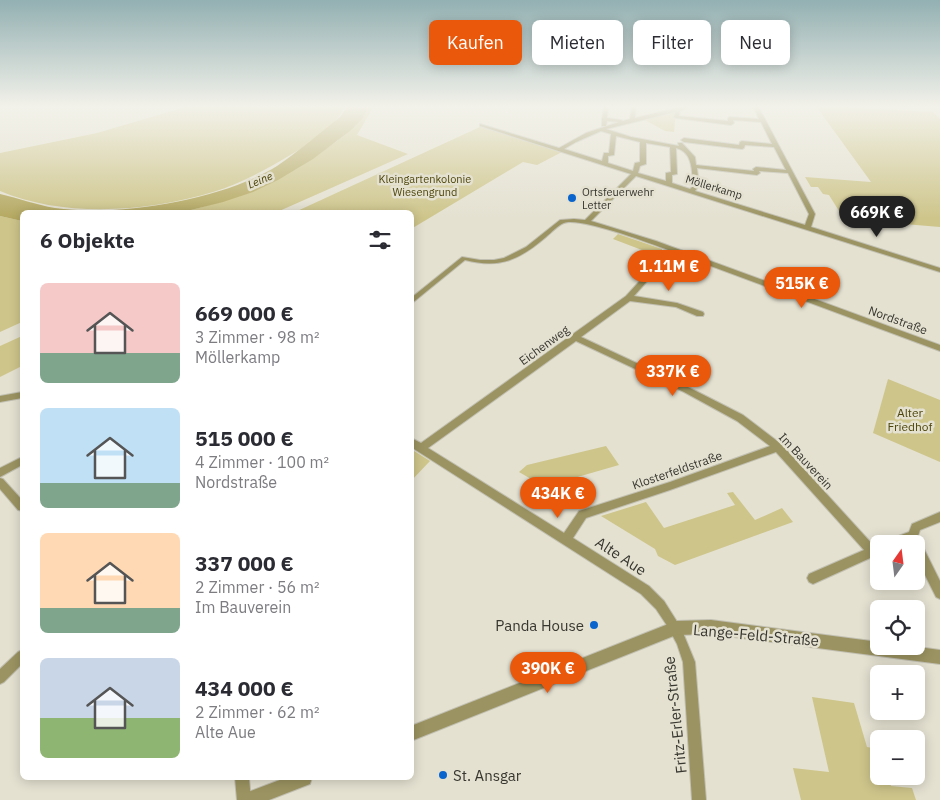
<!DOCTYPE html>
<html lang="de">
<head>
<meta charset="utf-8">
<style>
  body { margin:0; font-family:"IBM Plex Sans",sans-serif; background:#f2f2f3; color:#2b2b33; height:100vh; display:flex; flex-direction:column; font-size:19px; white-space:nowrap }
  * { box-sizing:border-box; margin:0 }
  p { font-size:16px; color:#7c7c81 }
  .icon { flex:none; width:28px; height:28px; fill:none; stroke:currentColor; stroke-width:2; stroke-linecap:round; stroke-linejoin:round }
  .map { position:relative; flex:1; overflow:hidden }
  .sheet { position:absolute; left:20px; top:210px; width:394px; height:570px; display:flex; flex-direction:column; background:#fff; border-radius:8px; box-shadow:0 2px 12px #0003 }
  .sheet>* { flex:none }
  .top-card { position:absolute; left:429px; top:20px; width:436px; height:45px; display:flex; gap:10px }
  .needle { width:32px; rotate:14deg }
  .tools { position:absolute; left:870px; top:535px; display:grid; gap:10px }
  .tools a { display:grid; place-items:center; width:55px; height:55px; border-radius:8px; background:#fff; box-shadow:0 2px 12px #0003; font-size:25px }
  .price { position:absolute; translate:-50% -42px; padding:0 11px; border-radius:18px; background:#ea580c; color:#fff; font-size:16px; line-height:32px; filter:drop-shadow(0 1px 2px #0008) }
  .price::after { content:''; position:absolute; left:50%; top:30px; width:15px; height:11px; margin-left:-8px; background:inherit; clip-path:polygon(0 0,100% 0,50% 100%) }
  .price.selected { background:#222; color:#fff }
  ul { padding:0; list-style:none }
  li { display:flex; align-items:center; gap:15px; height:125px; padding:0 20px }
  li span { display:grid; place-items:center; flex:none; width:140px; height:100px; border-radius:8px; color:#555 }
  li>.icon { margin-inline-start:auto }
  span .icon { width:60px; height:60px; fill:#fffc; stroke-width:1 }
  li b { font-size:21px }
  h2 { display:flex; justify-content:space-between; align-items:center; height:60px; padding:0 20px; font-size:21px }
  .chip { padding:0 18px; border-radius:8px; background:#fff; box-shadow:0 2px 12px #0003; font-size:18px; line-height:45px }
  .chip.selected { background:#ea580c; color:#fff }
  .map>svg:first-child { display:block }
  .green { fill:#cec58b }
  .water { fill:#b5a962 }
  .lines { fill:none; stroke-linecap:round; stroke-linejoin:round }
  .minor-casing { stroke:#c1bfb1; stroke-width:2 }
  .tertiary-casing { stroke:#c1bfb1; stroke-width:2 }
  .minor { fill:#9b9361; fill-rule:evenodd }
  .tertiary { fill:#9b9361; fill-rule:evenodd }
  .poi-dot { fill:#0a64cd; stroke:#e4e1d1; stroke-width:2 }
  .labels { text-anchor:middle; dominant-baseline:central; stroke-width:5; stroke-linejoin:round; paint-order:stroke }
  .far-park-label { font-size:11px; fill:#4e460c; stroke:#e4e1d1 }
  .far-water-label { font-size:11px; font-style:italic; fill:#4a4105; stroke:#e4e1d1 }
  .far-street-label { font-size:11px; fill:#37362f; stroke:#e4e1d1 }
  .far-poi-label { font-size:11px; fill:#37362f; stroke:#e4e1d1; text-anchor:start }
  .street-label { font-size:12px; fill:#37362f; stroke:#e4e1d1 }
  .park-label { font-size:12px; fill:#4e460c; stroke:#e4e1d1 }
  .near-street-label { font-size:15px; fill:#37362f; stroke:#e4e1d1 }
  .near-poi-label { font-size:15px; fill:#37362f; stroke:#e4e1d1; text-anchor:end }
</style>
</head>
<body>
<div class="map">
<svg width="940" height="800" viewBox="0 0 940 800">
  <rect width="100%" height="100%" fill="#e4e1d1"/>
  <g class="green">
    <path d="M189,106H345C336,127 310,143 292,154C267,169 240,184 213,192C148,212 64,218 0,191V153L97,133Z"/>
    <path d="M369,106H374L357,135L408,154L277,212H183C236,199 279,183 323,151C344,136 355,129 369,106Z"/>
    <polygon points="816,106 933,112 940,119 940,227 844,219 829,195 823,194 818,187 811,187 805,177 871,182"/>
    <polygon points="676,111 674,132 665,131 645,120"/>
    <polygon points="482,126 562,152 537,165 523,162 411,229 411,212 295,212"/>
    <polygon points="0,216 22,221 22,322 0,332"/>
    <polygon points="618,234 662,249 662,253 655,255 613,239"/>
    <polygon points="22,336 22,366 0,377 0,346"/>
    <polygon points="888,379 940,400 940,462 873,433"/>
    <polygon points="606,446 619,465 567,480 566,485 531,479 519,472 527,465"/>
    <polygon points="411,449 430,461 411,481"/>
    <polygon points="733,492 755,520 782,508 793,522 675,565 658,556 655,549 601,516 646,502 664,528 735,505 727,493"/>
    <polygon points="812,697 854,703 867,747 879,749 879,776 888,776 891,786 912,788 916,800 801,800 793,768 829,772"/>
  </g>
  <path class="water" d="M348,106H369L362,119L350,131L313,159L278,180L253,192L223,202L183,212H22V221L0,216V194C19,198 36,205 55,208C119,217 222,200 277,166C299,151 320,133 340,117Z"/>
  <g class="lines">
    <defs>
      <g id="minor">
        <path d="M604,106H608L607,118L621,120L623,121L630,119L632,106H636L635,118L685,106H693L680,111L679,116L728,121V118L730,117L759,119L753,106H758L815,214L811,227L940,268V272L636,176L591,221L656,241L940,345V351L673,252L634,296L677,303L703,312L704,314L703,316H697L676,307L630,301L581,337L690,388L743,415L781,444L874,546L879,544V554L813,584L809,582L807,578L809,574L864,550L776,452L670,490L586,518L573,538L649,586L664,601L681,628L695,662L706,800H692L683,662L677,644L668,627L656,609L641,594L411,447V438L421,443L626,296L668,250C649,243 580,217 564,223C558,225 551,233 546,237C519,260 500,269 465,260L411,304V298L462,257L480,260H494L504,258L526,247L560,220L574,219L585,220L631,174L480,126V124L559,148L586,133L619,122L607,121L606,126H602V119ZM675,112L674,117L676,118L731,125L734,123L733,120L761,122L772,144L742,141L740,142L739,145L684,138L681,140L684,142L742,149L744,148L745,145L774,147L786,170L756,167L753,169L754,171L696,165L695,157L682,143H678L679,146L631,137L606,129ZM601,131L611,134L609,153H604L602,161L564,149L576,142ZM616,136L640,142V162L635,163L633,171L608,163V156L614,155ZM646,143L670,147L671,172L666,173V181L638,173L640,166L646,164ZM676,148C693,152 692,171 693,186L690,189L672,183V175L677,174ZM697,168L757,175L760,173L759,171L788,173L809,214L805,225L695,191L699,186ZM576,341L684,392L737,421L770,446L670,482L579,511L564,533L428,448Z"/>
        <polygon points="22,392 22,398 0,402 0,396"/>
        <polygon points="22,457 22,465 0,477 0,468"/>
        <polygon points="0,478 3,479 22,500 22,511 18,510 0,489"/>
        <polygon points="940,512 940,522 920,530 917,539 905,544 887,544 888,540 909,532 912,524"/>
        <polygon points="916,540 920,541 940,581 940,599 936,597 916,557 916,544 911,544 912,541"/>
        <polygon points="22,650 22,664 4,682 0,684 0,669 18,652"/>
        <polygon points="235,778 249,778 251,800 237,800"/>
      </g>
      <g id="tertiary">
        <polygon points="711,620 879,642 879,646 911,646 940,650 940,664 711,634 676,635 411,741 411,726 676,621"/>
        <polygon points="285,778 312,778 310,784 269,800 241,800 243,794"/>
      </g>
    </defs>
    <use href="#minor" class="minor-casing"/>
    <use href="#tertiary" class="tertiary-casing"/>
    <use href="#minor" class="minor"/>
    <use href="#tertiary" class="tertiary"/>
  </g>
  <linearGradient id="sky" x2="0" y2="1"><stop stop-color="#93b0b2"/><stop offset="0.49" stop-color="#f3f2ea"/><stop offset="1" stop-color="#f3f2ea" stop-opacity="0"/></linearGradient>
  <rect width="940" height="218" fill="url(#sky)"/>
  <g class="poi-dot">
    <circle cx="572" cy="198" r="5"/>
    <circle cx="594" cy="625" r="5"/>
    <circle cx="443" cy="775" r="5"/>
  </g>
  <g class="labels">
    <g class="far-park-label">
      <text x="425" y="179">Kleingartenkolonie<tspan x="425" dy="13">Wiesengrund</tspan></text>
    </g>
    <g class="far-water-label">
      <text transform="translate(260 180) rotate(-23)">Leine</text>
    </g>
    <g class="far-street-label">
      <text transform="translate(714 187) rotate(17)">Möllerkamp</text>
    </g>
    <g class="far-poi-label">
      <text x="582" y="192">Ortsfeuerwehr<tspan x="582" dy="13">Letter</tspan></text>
    </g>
    <g class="street-label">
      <text transform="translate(898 320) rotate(20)">Nordstraße</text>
      <text transform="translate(544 345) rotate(-36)">Eichenweg</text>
      <text transform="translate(806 461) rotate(47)">Im Bauverein</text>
      <text transform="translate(677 470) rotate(-19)">Klosterfeldstraße</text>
    </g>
    <g class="park-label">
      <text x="910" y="412">Alter<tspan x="910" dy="14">Friedhof</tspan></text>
    </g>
    <g class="near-street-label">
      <text transform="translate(621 556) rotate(33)">Alte Aue</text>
      <text transform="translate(756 635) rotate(5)">Lange-Feld-Straße</text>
      <text transform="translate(675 715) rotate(-96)">Fritz-Erler-Straße</text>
    </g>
    <g class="near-poi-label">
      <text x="584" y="625">Panda House</text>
      <text x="453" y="775" text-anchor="start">St. Ansgar</text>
    </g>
  </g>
</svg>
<div class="tools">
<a><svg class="needle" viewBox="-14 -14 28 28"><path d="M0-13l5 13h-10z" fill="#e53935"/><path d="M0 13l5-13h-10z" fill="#7c7c81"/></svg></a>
<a><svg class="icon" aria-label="locate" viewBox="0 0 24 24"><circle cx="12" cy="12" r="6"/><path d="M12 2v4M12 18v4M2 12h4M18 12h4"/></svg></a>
<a>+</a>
<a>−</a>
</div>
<b class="price selected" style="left:877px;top:238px">669K €</b>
<b class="price" style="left:669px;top:292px">1.11M €</b>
<b class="price" style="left:802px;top:309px">515K €</b>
<b class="price" style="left:673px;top:397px">337K €</b>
<b class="price" style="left:558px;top:519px">434K €</b>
<b class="price" style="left:548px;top:694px">390K €</b>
<div class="top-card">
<a class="chip selected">Kaufen</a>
<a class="chip">Mieten</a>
<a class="chip">Filter</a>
<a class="chip">Neu</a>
</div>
<section class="sheet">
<h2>6 Objekte<svg class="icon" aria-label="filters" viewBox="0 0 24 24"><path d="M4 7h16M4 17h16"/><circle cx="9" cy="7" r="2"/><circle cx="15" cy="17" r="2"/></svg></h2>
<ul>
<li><span style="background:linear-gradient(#f6c9c9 70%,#7fa58c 0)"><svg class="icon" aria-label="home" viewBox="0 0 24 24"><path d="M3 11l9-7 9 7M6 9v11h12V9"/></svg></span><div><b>669 000 €</b><p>3 Zimmer · 98 m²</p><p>Möllerkamp</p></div></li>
<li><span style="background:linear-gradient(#bfe0f5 75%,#7fa58c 0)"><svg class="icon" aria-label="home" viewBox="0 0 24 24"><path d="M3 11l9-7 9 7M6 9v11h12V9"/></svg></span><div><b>515 000 €</b><p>4 Zimmer · 100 m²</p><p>Nordstraße</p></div></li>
<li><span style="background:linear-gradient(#ffd9b3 75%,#7fa58c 0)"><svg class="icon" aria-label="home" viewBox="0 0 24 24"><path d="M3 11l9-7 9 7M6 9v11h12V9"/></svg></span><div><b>337 000 €</b><p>2 Zimmer · 56 m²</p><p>Im Bauverein</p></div></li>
<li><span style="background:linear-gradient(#c9d6e8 60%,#8fb573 0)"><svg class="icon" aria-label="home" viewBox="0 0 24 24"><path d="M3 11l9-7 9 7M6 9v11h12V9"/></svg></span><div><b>434 000 €</b><p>2 Zimmer · 62 m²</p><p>Alte Aue</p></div></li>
</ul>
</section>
</div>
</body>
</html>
